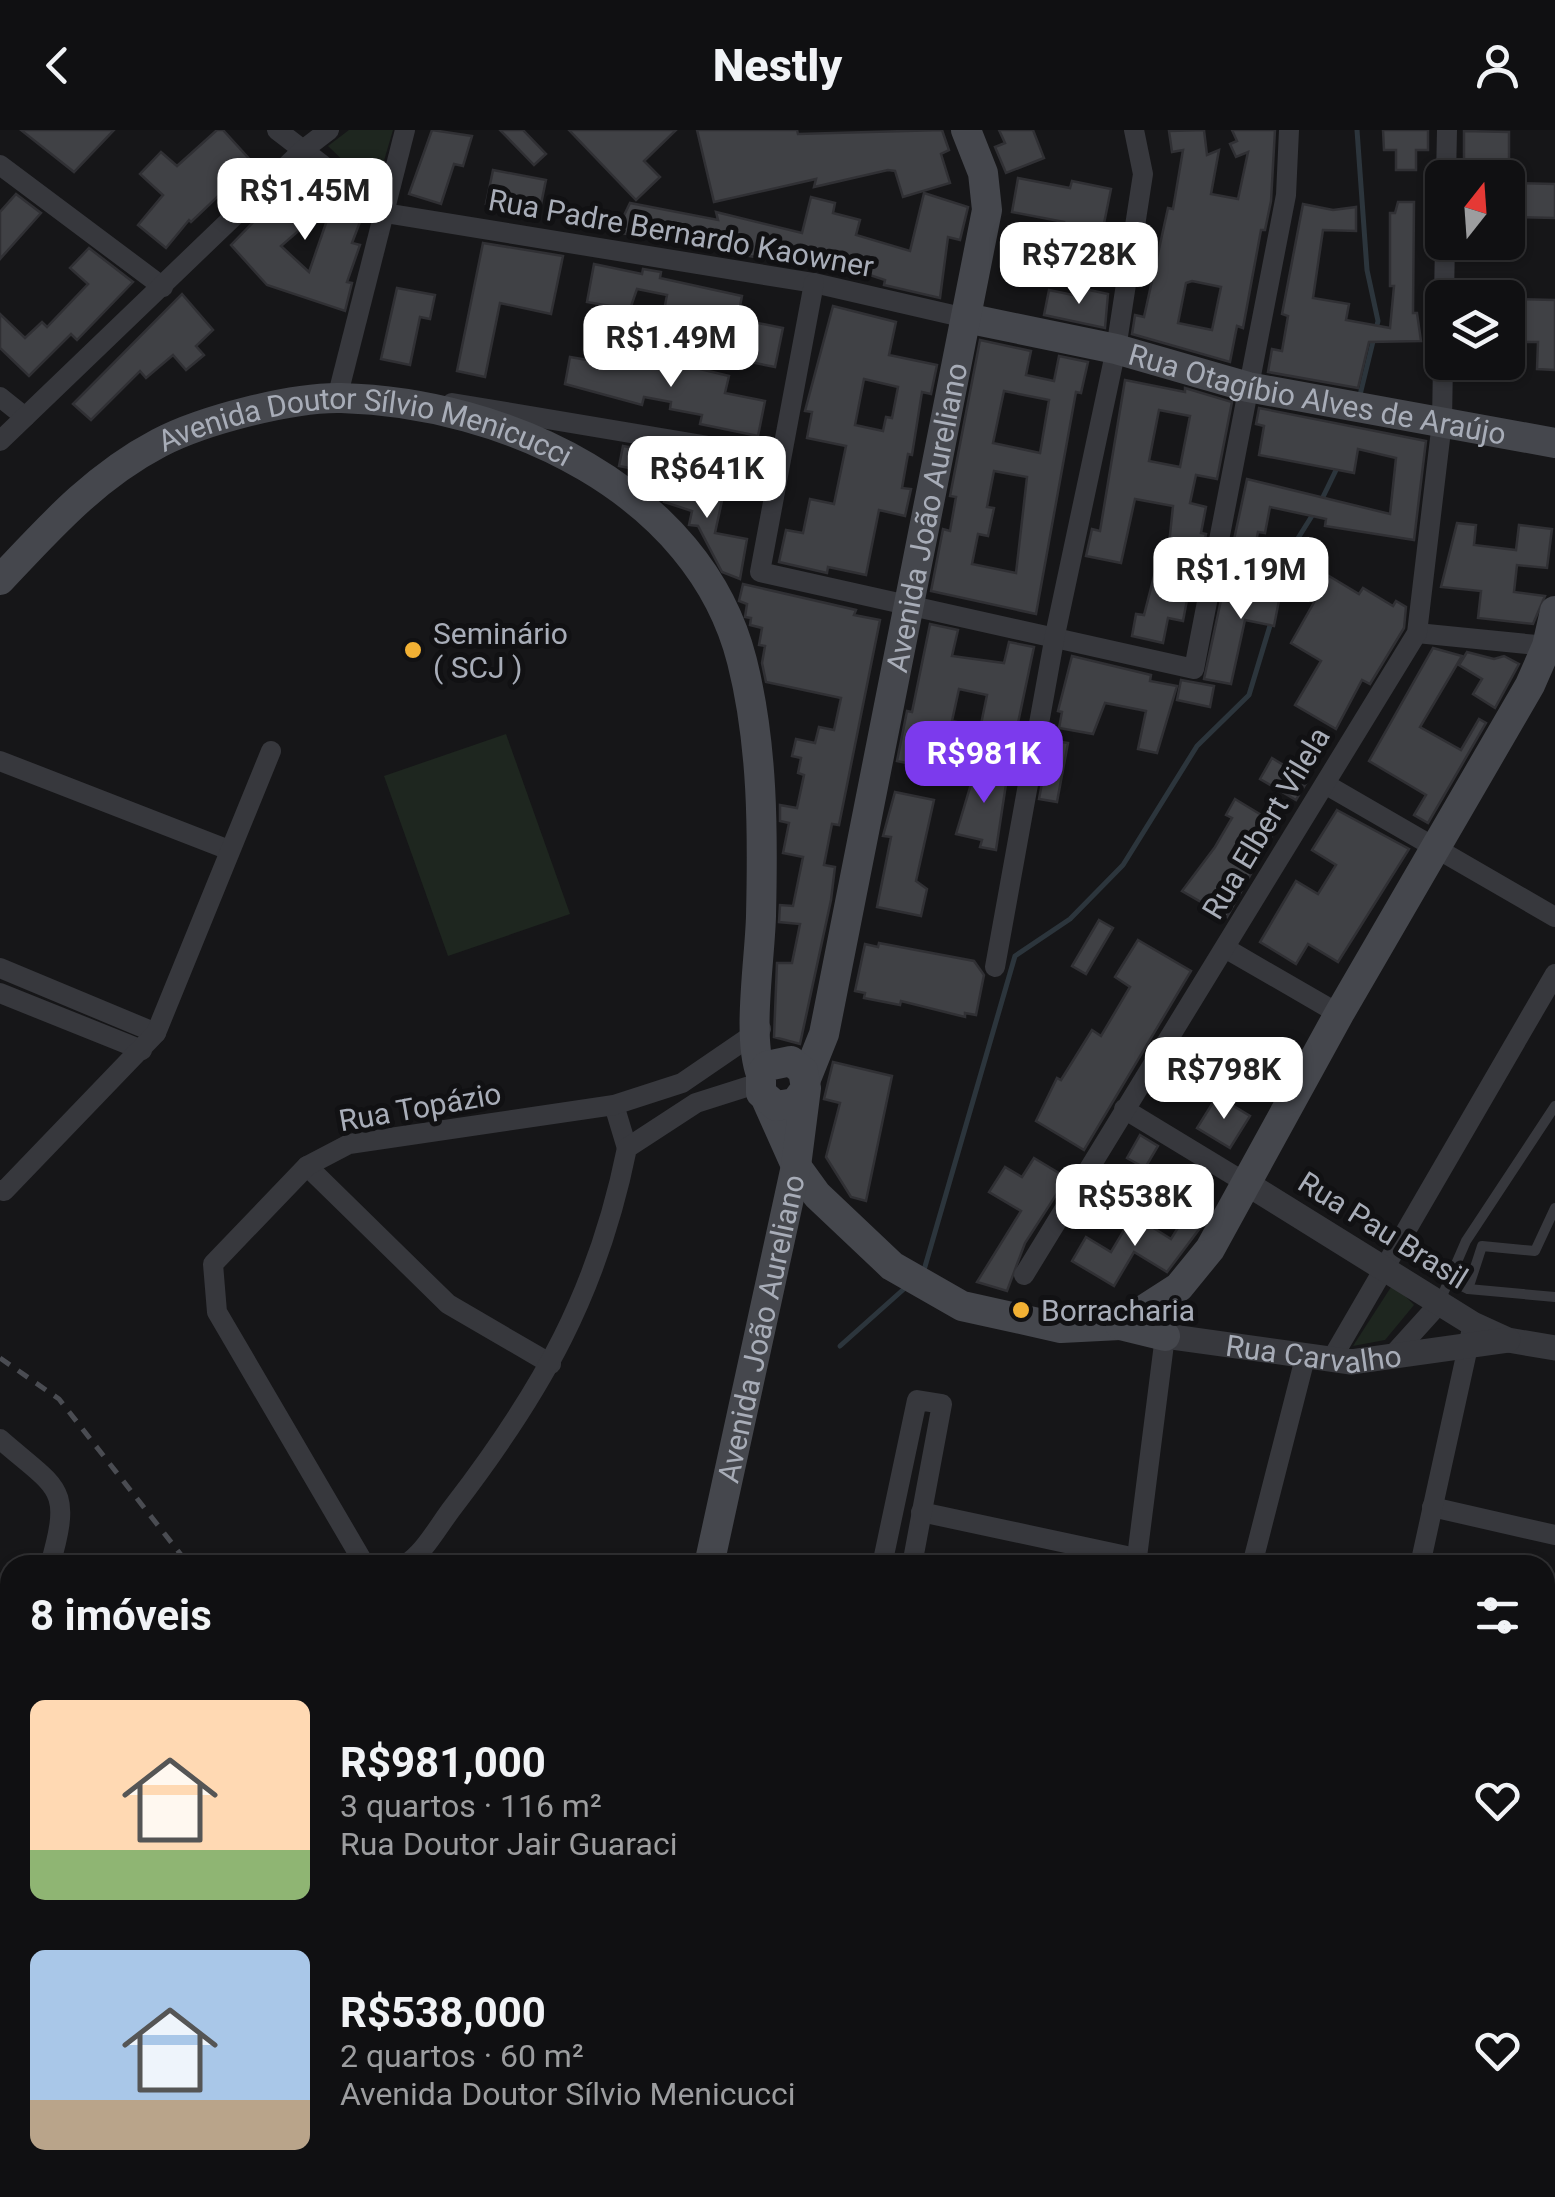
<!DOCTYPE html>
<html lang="pt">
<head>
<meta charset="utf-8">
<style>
  body { margin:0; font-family:Roboto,sans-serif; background:#1e1e20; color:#f1f3f6; height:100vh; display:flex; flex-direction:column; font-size:38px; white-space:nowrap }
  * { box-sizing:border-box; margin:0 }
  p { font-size:32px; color:#9c9d9f }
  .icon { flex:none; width:55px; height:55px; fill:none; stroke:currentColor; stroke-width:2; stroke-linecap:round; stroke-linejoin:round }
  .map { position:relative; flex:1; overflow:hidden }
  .details { position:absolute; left:0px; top:1425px; width:1555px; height:642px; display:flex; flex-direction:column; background:#101012; border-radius:30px 30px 0 0; box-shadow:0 2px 8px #0004,0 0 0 2px #303032 }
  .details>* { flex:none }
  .needle { width:65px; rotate:17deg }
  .tools { position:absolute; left:1425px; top:30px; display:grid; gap:20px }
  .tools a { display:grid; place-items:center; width:100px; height:100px; border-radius:15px; background:#101012; box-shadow:0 2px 8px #0004,0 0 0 2px #303032; font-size:50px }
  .price { position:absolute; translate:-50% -85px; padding:0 22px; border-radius:20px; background:#fff; color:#222; font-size:32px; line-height:65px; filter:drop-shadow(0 2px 5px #0008) }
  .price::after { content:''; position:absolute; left:50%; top:60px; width:30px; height:22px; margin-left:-15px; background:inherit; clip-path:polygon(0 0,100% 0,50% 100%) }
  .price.on { background:#7c3aed; color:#fff }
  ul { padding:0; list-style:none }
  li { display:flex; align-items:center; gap:30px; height:250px; padding:0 30px }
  li span { display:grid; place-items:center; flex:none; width:280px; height:200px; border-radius:15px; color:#555 }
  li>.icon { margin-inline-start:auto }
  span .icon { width:120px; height:120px; fill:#fffc; stroke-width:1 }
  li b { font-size:42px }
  h2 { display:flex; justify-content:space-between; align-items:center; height:120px; padding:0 30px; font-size:42px }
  header { display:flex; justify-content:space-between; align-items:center; height:130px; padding:0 30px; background:#101012; font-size:45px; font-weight:800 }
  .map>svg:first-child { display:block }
  .green { fill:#1e261f }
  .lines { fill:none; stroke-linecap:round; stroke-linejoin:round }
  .stream { stroke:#2c353c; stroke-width:5 }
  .building { fill:#404145; stroke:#303034; stroke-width:2.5; fill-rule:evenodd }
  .service { stroke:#37383d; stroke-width:10 }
  .minor { stroke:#37383d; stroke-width:20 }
  .tertiary { stroke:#37383d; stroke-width:25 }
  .secondary { stroke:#45474d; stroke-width:30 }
  .rail { stroke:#4a4c52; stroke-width:5; stroke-dasharray:12 10; stroke-linecap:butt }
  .poi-dot { fill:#f2b134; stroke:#111113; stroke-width:4 }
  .labels { text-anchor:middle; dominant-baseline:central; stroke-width:10; stroke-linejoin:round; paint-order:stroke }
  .street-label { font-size:30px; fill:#a8adb8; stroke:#111113 }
  .poi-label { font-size:30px; fill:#a8adb8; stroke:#111113; text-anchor:start }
</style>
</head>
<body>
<header><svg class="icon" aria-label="back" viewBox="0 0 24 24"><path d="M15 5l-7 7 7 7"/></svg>Nestly<svg class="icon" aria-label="person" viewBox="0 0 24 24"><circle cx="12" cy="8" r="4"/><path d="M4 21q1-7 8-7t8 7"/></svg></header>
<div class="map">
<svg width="1555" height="2067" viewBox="0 0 1555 2067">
  <rect width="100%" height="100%" fill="#161618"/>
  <g class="green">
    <polygon points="349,0 393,0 378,51 355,42 328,16"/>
    <polygon points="506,604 570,784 448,826 384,646"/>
    <polygon points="1393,1154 1414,1175 1385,1210 1353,1216"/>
  </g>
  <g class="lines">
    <g class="stream">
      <polyline points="1357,0 1367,140 1378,191 1359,269"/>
      <polyline points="1321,371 1338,336"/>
      <polyline points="924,1140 1015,826 1070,789 1123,735 1197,616 1249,565 1295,413 1315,381"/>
      <polyline points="840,1216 905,1158"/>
    </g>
  </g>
  <g class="building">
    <polygon points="21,0 114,0 74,42"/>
    <polygon points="217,0 223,0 253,33 191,92 189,90 166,118 138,95 163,65 140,44 161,22 177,36"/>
    <polygon points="432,0 472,6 463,36 454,34 441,74 409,64"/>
    <polygon points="500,0 523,0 546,24 534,35"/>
    <polygon points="569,0 676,0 644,31 660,47 636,70"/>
    <polygon points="697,0 797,0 798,4 942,0 949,20 941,24 950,53 903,67 895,41 888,40 814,57 816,49 714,72"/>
    <polygon points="999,0 1033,0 1044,28 1006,43 995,17 1005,13"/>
    <path d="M1204,0L1207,25L1219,20L1211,64L1238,69L1248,22L1236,27L1230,14L1237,11L1232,0H1275L1271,71L1265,100H1261L1243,198L1237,196L1230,232L1132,204L1135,185L1144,187L1168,78L1173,79L1183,20L1172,22L1169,1ZM1192,151L1221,157L1212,200L1178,193L1186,153Z"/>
    <polygon points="1383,0 1428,0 1428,20 1416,20 1416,40 1396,40 1396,20 1384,20"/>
    <polygon points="1464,1 1509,2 1509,48 1472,48 1472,43 1464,42"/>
    <path d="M305,39L363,84L352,113L360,115L347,152L352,153L345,181L267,155L231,115ZM334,70L309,142L281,116Z"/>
    <polygon points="493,40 546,50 539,84 486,74"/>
    <polygon points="1018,48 1070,58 1072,51 1111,59 1096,133 1057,125 1064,92 1012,82"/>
    <polygon points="1508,53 1555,54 1555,88 1508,87"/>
    <polygon points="924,63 968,77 960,110 948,107 940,168 884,155 885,150 798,121 794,134 616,102 630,73 718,90 716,82 802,103 811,67 835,73 833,83 860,90 856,105 910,121"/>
    <polygon points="16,64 41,83 0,129 0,82"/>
    <polygon points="1398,72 1414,72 1413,183 1417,183 1421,211 1369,212 1358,258 1268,242 1272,219 1282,221 1288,186 1282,184 1303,74 1333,80 1356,77 1356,101 1323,100 1313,168 1349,174 1346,190 1390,198 1394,156 1390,156 1390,83 1395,83"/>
    <polygon points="483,113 563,126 551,184 500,173 485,247 457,241"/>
    <polygon points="89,118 133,152 77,210 71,204 29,246 0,218 0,184 25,208 42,192 47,197 88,154 70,138"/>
    <polygon points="594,134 642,144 643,139 661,142 660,148 742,166 736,197 662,191 667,165 637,159 627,188 608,184 610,176 587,172"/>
    <polygon points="397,158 435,165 430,189 420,187 410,235 381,229"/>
    <polygon points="1080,158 1108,164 1105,198 1044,185 1049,160 1078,166"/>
    <polygon points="182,164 213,200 196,216 204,225 186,240 173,225 146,248 140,241 91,290 73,274"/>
    <polygon points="1508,169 1555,170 1555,240 1537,239 1538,212 1508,212"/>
    <path d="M833,176L896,192L889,225L937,235L931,264L922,262L912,325L908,324L902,358L911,359L905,386L879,380L866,445L828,437L827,443L779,432L786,400L803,403L810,369L834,374L846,316L807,308L812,282L805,281ZM864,249L898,257L892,288L886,287L883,301L855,295Z"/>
    <polygon points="748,191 783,198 775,237 740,230"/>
    <path d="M980,210L1031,221L1026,245L1054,251L1059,226L1088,232L1081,263L1076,262L1036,484L931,461L943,399L950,401L956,367L950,366ZM1004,261L1049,270L1040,323L993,313ZM994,341L1027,347L1016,443L972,434L978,404L988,406L994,378L987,377Z"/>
    <polygon points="638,224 729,246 725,263 765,271 758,306 700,294 702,285 670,279 671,272 644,267 642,275 565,254 570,227 635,238"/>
    <path d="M1125,250L1185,262V258L1232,272L1217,349L1196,345L1190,373L1206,377L1201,403L1206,404L1195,455L1190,454L1183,491L1168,488L1163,513L1132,506L1136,484L1144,485L1160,423L1168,424L1173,376L1135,369L1121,433L1086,426L1092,399L1100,401ZM1159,280L1190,286L1180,337L1149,331Z"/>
    <polygon points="1259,278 1426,311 1414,410 1325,396 1326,389 1270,377 1265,403 1258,402 1251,438 1229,433 1247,349 1390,384 1396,328 1358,319 1354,343 1259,325 1264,296 1256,294"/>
    <polygon points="623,316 670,324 665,345 619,336"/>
    <polygon points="728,333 759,339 753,368 723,362"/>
    <polygon points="671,338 695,343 691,359 723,366 715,403 747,409 740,449 722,442 698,396 689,395 692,381 664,372"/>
    <polygon points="1457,393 1476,395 1474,415 1516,420 1519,395 1552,399 1547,438 1517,435 1514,462 1545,466 1533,494 1478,488 1481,461 1441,457"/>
    <polygon points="1239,442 1283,450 1274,496 1245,490 1231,554 1204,549 1221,470 1233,472"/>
    <polygon points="1329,446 1359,464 1363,458 1393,476 1396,471 1406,477 1404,498 1370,554 1362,550 1336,599 1295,575 1321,531 1291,513"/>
    <polygon points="743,454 856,480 854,485 880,490 839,695 832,694 824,735 835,737 831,770 800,914 774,907 777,833 792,833 800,794 779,792 780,775 793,776 803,727 783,723 789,693 780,691 780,675 797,678 804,645 798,643 801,628 792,626 796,609 815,613 819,597 834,600 841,568 766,552 762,533 765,516 759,515 762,498 750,495 751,488 745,487 747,474 739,471"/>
    <polygon points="930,494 958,500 952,526 1004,533 1009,512 1034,517 1014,612 979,604 987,565 959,559 952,591 979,597 973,629 933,621 929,638 897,631 907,581 912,582"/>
    <polygon points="1433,518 1462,526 1420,597 1461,620 1479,589 1486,593 1428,693 1414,685 1426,665 1369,631"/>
    <polygon points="1467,522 1494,529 1504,526 1519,534 1495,578 1473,564 1482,549 1459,535"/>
    <polygon points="1072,526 1151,545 1150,551 1177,556 1157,623 1138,619 1146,581 1105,573 1093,604 1059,598 1062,582 1058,581"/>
    <polygon points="1181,550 1214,556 1210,577 1177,570"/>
    <polygon points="1050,610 1068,613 1057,672 1039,669"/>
    <polygon points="1272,628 1308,650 1296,670 1260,649"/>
    <polygon points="977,634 1008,641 996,720 980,717 982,710 956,704"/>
    <polygon points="895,662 934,670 916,751 927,759 921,786 877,777 891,707 883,706"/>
    <polygon points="1235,669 1278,695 1227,787 1182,761 1215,717 1232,688 1226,685"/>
    <polygon points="1337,680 1409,719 1338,832 1308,814 1296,834 1260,812 1296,751 1318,764 1336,735 1312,720"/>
    <polygon points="1099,790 1113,798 1086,844 1072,836"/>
    <polygon points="1138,810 1191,841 1084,1020 1036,991 1057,948 1061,950 1092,900 1101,906 1130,857 1115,847"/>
    <polygon points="879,813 974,831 984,845 976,885 965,883 965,887 901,871 900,875 864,868 865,863 855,861 865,814 878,817"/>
    <polygon points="833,932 892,946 866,1071 851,1067 826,1027 840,973 824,969"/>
    <polygon points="1217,966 1250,986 1230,1018 1197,998"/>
    <polygon points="1140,1005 1158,1016 1145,1038 1127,1028"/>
    <polygon points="1034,1028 1067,1048 1025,1113 1007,1161 977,1152 1021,1081 989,1062 1005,1037 1022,1047"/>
    <polygon points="1133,1085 1171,1109 1184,1088 1200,1098 1167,1142 1134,1122 1114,1156 1072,1131 1086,1107 1111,1122"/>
  </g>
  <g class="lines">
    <g class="service">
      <polyline points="1450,1151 1468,1159 1555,1167"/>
      <polyline points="1468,1159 1482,1116 1535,1121 1555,1078"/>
      <polyline points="1439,1173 1466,1111 1555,976"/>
    </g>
    <g class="minor">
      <polyline points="277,0 385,83 814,153 966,188"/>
      <polyline points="0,35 163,157"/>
      <polyline points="1446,48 1447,0"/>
      <polyline points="814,153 760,442 1194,539 1286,65 1289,0"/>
      <polyline points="1444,168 1445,112"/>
      <polyline points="0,267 25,287"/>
      <polyline points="337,268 405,0"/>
      <polyline points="452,273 779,328"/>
      <polyline points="0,311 303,20 329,0"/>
      <polyline points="1417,503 1547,516"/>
      <polyline points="0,631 229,720"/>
      <polyline points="1325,654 1555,787"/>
      <polyline points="1225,818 1339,884"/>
      <polyline points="995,837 1055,505 1116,219 1143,44 1134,0"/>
      <polyline points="0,838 156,903"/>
      <polyline points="0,863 142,920"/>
      <polyline points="614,975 627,1018"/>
      <polyline points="1124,979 1246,1053"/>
      <polyline points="307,1036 448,1174 551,1234"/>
      <polyline points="0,1060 4,1061 156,903 271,621"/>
      <polyline points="1024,1145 1417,503 1442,292 1443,232"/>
      <polyline points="1391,1227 1438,1175"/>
      <polyline points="1331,1230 1555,844"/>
      <path d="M0,1309C58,1360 73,1355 50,1435"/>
      <polyline points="1432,1377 1555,1405"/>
      <polyline points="921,1382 1136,1428"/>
      <polyline points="365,1435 217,1182 213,1134 307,1036 349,1014 614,975 682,953 761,899"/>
      <path d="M404,1435C423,1425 439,1395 453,1377C542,1261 598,1162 627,1018L696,973L759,953"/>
      <polyline points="882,1435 917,1270 942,1274 912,1435"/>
      <polyline points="1136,1435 1165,1206"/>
      <polyline points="1252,1435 1305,1228"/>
      <polyline points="1420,1435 1471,1203"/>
      <polyline points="1545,1565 1555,1567"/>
      <polyline points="0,1608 10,1573"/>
      <polyline points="1545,1728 1555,1731"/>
      <polyline points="0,1840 10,1844"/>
      <polyline points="0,1895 10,1898"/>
      <polyline points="483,2058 487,2067"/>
      <polyline points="164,2067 165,2058"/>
      <polyline points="343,2067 345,2058"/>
      <polyline points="755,2067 756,2058"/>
      <polyline points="896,2067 897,2058"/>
      <polyline points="1086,2067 1087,2058"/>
      <polyline points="1349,2067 1351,2058"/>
    </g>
    <g class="tertiary">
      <polyline points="1246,1053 1473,1194 1508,1210 1555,1218"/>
      <path id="s1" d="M1165,1206L1351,1232L1508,1210"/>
      <polyline points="1545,1980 1555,1943"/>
      <polyline points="1522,2067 1524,2058"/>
    </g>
    <g class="secondary">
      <path id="s2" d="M966,188L1116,219L1248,257L1555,313"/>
      <path id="s3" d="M0,450C49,398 94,347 159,313C203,290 292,267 341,268C504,272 699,360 742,531C763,614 763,702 761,786C760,828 747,907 761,944"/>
      <path id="s4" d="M806,949L824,904L987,80L983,43L966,0"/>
      <polyline points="767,971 796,1036 817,1065 892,1136 962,1176 1061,1198 1120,1195 1179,1157 1210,1119 1339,884 1530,555 1547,516 1555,481"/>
      <polyline points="1120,1195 1165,1206"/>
      <path id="s5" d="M709,1435L796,1036L806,958L803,941L791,931L767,936L761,944V963L776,976L795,973L806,958"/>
      <polyline points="565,2063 569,2058"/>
    </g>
    <g class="rail">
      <polyline points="0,1228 59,1269 189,1435"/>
      <polyline points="539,2058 545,2067"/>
    </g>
  </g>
  <g class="poi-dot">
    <circle cx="413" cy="520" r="10"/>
    <circle cx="1021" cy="1180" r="10"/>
  </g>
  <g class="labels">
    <g class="street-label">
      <text transform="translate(681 103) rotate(10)">Rua Padre Bernardo Kaowner</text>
      <text stroke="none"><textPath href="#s2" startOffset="360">Rua Otagíbio Alves de Araújo</textPath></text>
      <text stroke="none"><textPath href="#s3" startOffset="425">Avenida Doutor Sílvio Menicucci</textPath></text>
      <text stroke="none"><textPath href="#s4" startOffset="575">Avenida João Aureliano</textPath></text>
      <text transform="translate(1266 693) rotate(-59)">Rua Elbert Vilela</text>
      <text transform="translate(420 977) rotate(-10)">Rua Topázio</text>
      <text transform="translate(1383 1100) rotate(32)">Rua Pau Brasil</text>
      <text stroke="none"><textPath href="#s5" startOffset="242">Avenida João Aureliano</textPath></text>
      <text stroke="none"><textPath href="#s1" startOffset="150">Rua Carvalho</textPath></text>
    </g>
    <g class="poi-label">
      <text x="433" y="503">Seminário<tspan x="433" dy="34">( SCJ )</tspan></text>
      <text x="1041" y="1180">Borracharia</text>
    </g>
  </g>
</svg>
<div class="tools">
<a><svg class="needle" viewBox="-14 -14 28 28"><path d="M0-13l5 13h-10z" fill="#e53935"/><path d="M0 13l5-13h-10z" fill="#9c9d9f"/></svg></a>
<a><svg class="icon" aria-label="layers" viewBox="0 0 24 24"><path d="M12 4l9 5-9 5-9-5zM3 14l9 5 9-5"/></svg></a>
</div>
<b class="price" style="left:305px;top:113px">R$1.45M</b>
<b class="price" style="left:1079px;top:177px">R$728K</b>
<b class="price" style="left:671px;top:260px">R$1.49M</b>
<b class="price" style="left:707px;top:391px">R$641K</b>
<b class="price" style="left:1241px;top:492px">R$1.19M</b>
<b class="price on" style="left:984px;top:676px">R$981K</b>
<b class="price" style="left:1224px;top:992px">R$798K</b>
<b class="price" style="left:1135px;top:1119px">R$538K</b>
<section class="details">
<h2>8 imóveis<svg class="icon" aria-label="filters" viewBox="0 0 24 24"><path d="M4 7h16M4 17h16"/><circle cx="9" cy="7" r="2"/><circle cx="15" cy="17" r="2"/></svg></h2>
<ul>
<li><span style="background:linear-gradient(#ffd9b3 75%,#8fb573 0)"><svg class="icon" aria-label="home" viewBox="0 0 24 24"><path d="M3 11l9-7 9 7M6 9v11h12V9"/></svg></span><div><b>R$981,000</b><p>3 quartos · 116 m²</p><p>Rua Doutor Jair Guaraci</p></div><svg class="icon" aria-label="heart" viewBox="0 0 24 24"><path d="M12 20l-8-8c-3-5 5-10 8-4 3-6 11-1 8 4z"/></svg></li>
<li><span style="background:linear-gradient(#a9c7e8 75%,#b9a48a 0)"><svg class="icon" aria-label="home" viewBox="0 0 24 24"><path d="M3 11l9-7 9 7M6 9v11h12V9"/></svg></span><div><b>R$538,000</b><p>2 quartos · 60 m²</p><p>Avenida Doutor Sílvio Menicucci</p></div><svg class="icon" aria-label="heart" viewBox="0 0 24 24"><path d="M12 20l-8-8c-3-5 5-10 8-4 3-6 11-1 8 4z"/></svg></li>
</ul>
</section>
</div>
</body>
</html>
